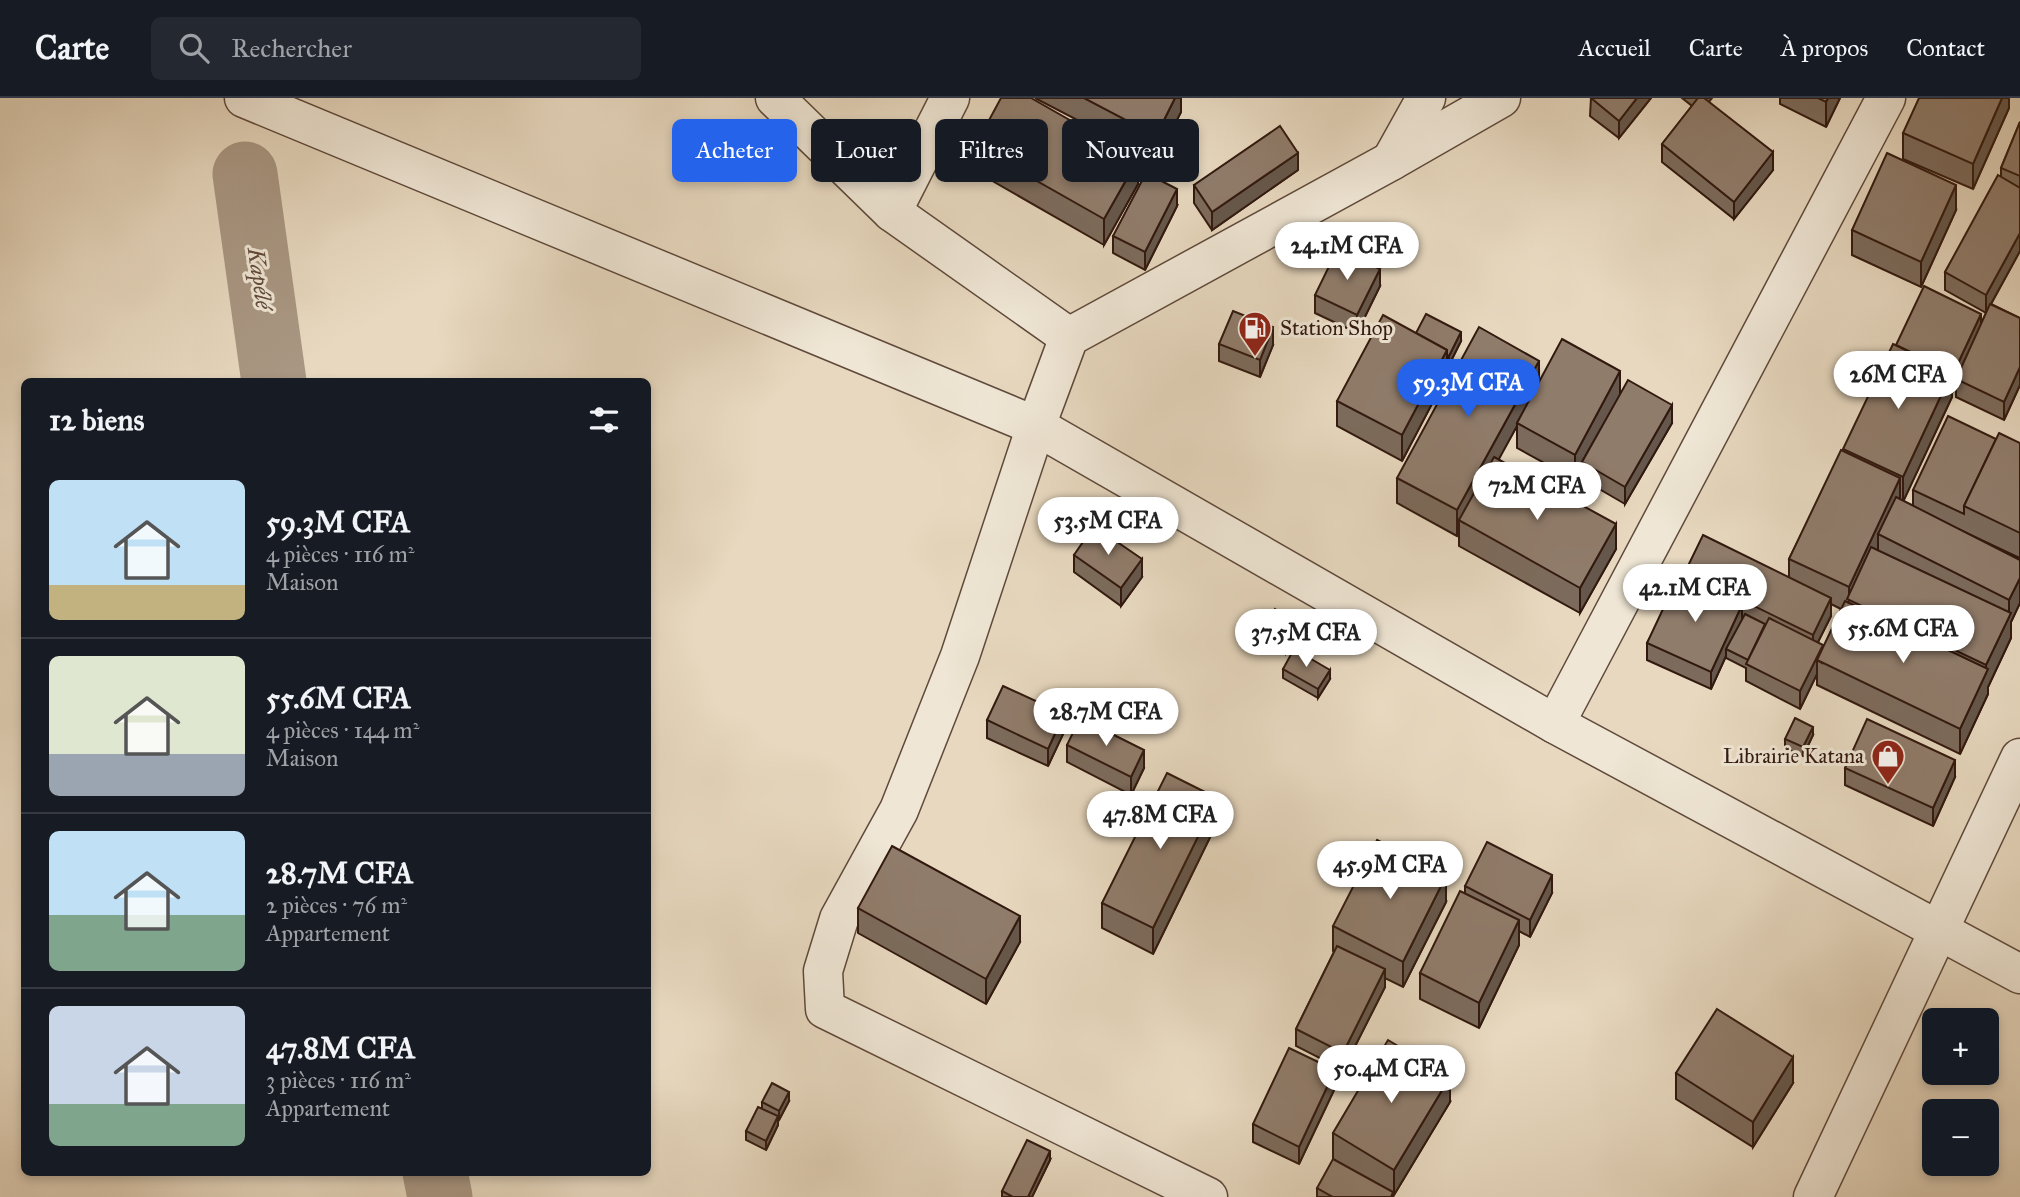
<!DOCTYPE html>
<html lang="fr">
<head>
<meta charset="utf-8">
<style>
  body { margin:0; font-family:"IM FELL Great Primer",serif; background:#242831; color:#f1f3f6; height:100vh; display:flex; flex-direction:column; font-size:26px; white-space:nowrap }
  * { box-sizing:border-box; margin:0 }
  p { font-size:23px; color:#9ea1a6 }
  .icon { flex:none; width:38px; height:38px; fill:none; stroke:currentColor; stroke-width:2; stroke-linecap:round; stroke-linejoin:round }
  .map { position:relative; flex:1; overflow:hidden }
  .sheet { position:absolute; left:21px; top:280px; width:630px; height:798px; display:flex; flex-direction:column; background:#171b24; border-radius:10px; box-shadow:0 4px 10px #0003 }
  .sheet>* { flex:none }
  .top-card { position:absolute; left:672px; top:21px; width:665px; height:63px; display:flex; gap:14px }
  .controls { position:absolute; left:1922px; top:910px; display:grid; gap:14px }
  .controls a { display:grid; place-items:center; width:77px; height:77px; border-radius:10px; background:#171b24; box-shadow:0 4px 10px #0003; font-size:35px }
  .price { position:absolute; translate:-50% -60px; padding:0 16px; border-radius:24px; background:#fff; color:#222; font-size:23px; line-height:46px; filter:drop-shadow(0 2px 4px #0008) }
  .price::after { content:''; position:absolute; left:50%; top:42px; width:21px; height:16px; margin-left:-10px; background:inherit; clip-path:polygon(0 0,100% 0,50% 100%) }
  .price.current { background:#2563eb; color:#fff }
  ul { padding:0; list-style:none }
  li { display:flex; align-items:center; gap:21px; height:175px; padding:0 28px }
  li+li { border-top:2px solid #363941 }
  li span { display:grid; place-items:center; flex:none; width:196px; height:140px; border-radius:10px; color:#555 }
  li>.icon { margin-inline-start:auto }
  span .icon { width:84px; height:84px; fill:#fffc; stroke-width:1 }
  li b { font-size:30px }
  h2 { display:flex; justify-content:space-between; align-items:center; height:84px; padding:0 28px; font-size:30px }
  .tag { padding:0 24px; border-radius:10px; background:#171b24; box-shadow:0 4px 10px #0003; font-size:24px; line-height:63px }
  .tag.current { background:#2563eb; color:#fff }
  header { display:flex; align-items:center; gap:42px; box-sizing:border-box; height:98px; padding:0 35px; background:#171b24; border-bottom:2px solid #363941 }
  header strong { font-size:33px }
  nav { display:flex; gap:38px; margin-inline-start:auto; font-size:24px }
  .search { width:490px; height:63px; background:#242831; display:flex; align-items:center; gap:18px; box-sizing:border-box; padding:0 24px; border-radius:10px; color:#9ea1a6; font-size:26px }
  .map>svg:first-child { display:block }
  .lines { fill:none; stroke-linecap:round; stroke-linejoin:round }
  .river { stroke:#a99783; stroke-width:65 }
  .minor-casing { stroke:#5f493b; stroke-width:41 }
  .minor { stroke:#efe6d5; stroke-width:38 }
  .wall { fill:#7c6b5c; stroke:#32190f; stroke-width:2; fill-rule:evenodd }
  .shaded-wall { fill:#65574b; stroke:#32190f; stroke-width:2 }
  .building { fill:#907c6b; stroke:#32190f; stroke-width:2 }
  .labels { text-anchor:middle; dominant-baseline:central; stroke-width:6; stroke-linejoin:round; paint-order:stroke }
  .poi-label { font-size:21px; fill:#32190f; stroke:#efe6d5; text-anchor:start }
  .water-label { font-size:23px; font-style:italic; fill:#624b3d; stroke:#efe6d5 }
</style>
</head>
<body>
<header>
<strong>Carte</strong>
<div class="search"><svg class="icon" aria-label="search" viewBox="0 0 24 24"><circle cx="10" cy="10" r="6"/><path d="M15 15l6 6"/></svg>Rechercher</div>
<nav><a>Accueil</a><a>Carte</a><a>À propos</a><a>Contact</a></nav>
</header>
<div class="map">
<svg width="2020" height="1099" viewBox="0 0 2020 1099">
  <rect width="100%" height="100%" fill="#e7d8bf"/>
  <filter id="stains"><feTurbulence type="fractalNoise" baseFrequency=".00286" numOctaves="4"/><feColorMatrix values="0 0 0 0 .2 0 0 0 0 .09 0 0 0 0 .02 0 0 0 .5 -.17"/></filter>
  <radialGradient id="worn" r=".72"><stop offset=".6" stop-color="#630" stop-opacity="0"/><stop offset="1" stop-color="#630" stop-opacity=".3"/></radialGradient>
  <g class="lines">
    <g class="river">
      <polyline points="245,76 274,284"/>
      <polyline points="435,1074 440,1099"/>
    </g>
    <defs>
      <g id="minor">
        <polyline points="244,0 1036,328 1555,626 2020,876"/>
        <polyline points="775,0 892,114 1069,239"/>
        <polyline points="1391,63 1426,0"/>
        <polyline points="892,114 950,0"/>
        <polyline points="1555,626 1886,0"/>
        <polyline points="1208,1099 825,911 823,873 839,821 899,712 960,558 1036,328 1069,239 1391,63 1501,0"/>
        <polyline points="1813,1099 2020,660"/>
      </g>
    </defs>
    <use href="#minor" class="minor-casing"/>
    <use href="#minor" class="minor"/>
  </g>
  <g class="wall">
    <polygon points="1035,0 1181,0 1181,14 1156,63"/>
    <polygon points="1591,0 1651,0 1619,40 1590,18"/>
    <polygon points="1682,0 1712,0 1709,4 1773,72 1734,121 1662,64 1662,46 1692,8"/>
    <polygon points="1780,0 1840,0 1826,29 1780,6"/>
    <polygon points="2009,0 2009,10 1973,91 1903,61 1903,35"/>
    <path d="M2020,24V153L1991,206L2020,220V287L2004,322L1956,299V288L1952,295V299L1903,403L1913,408V392L1996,341L2020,345V460L1958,431L2020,462V505L2011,524V540L1988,589V596L1960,656L1817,587V576L1800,611L1746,583V570L1726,560V558L1711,591L1647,562V545L1685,480V474L1789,480V461L1896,247L1981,226L1986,215L1945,192V174L2001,79V70ZM1831,506L1841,511L1823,551L1818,544L1831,518Z"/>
    <polygon points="975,48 1138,86 1104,147 975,73"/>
    <polygon points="1298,72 1212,132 1194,105 1194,87"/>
    <polygon points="1177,108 1145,172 1113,155 1113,138"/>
    <polygon points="1956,112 1921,189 1852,157 1852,132"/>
    <polygon points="1380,188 1357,235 1315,215 1315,197"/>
    <polygon points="1416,235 1461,243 1449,267 1447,266 1447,277 1402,363 1337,328 1337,303"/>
    <polygon points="1219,246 1273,247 1260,279 1219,263"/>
    <polygon points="1539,284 1620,295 1672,325 1625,406 1582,381 1582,369 1575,382 1517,350 1517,328 1498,361 1616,451 1580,515 1459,448 1459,434 1457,438 1397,405 1397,380"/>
    <polygon points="1074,457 1142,479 1121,508 1074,474"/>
    <polygon points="1263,534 1299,534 1286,555 1263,543"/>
    <polygon points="1283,571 1330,581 1318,600 1283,580"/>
    <polygon points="987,622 1064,634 1048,668 987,640"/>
    <polygon points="1813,637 1803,658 1785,650 1785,641"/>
    <polygon points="1067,647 1144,670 1131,697 1067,664"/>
    <polygon points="1845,670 1955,679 1933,728 1845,687"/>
    <polygon points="1217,725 1153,856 1102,830 1102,805"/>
    <polygon points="1465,788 1552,795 1530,839 1519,833 1519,847 1479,930 1420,901 1420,875 1465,795"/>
    <polygon points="1446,804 1403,889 1385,880 1385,889 1343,972 1296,948 1296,931 1334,854 1333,853 1333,828"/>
    <polygon points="858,810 1020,844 986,906 858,835"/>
    <polygon points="1676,975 1793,985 1753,1049 1676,1001"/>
    <polygon points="1335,990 1299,1066 1253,1044 1253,1026"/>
    <polygon points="789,1003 779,1022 778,1021 778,1027 766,1052 746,1042 746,1033 762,1011 762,1004"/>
    <polygon points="1450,1004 1394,1097 1393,1096 1393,1099 1317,1099 1317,1090 1350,1071 1333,1061 1333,1035"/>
    <polygon points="1050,1062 1032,1099 1002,1099 1002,1093"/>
  </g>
  <g class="shaded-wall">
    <polygon points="1175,0 1181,0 1181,14 1156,63 1156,38"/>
    <polygon points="1637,0 1651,0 1619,40 1619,23"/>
    <polygon points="1828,0 1840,0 1826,29 1826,4"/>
    <polygon points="2002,0 2009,0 2009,10 1973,91 1973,66"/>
    <polygon points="1773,54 1773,72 1734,121 1734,104"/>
    <polygon points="1298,55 1298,72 1212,132 1212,114"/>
    <polygon points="1138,61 1138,86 1104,147 1104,121"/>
    <polygon points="1956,87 1956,112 1921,189 1921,164"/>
    <polygon points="1177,91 1177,108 1145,172 1145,154"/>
    <polygon points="2020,135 2020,153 1986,215 1986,197"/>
    <polygon points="1380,171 1380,188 1357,235 1357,217"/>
    <polygon points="1981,216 1981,233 1956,281 1956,288 1952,295 1952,278"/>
    <polygon points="1273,229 1273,247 1260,279 1260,262"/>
    <polygon points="1461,234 1461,243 1449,267 1449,258"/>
    <polygon points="1447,252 1447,277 1402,363 1402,337"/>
    <polygon points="1539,263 1539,288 1517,325 1517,328 1464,425 1459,422 1459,434 1457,438 1457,412"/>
    <polygon points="2020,269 2020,287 2004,322 2004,304"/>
    <polygon points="1620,273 1620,298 1582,364 1582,369 1575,382 1575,357"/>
    <polygon points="1952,274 1952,299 1903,404 1903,379"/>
    <polygon points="1672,307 1672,325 1625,406 1625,389"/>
    <polygon points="1900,380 1900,405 1878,436 1878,452 1849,502 1849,489"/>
    <polygon points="1616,426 1616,451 1580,515 1580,490"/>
    <polygon points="1142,461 1142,479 1121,508 1121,490"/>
    <polygon points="2020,480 2020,505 2011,524 2011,540 1988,589 1988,596 1960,656 1960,631 1986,575 1986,567 2009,519 2009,502"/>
    <polygon points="1831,500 1831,518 1813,554 1813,537"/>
    <polygon points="1742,507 1742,525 1726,551 1726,558 1711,591 1711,574"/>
    <polygon points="1299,525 1299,534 1286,555 1286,546"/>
    <polygon points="1823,547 1822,565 1817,562 1817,576 1800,611 1800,593"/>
    <polygon points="1330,572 1330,581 1318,600 1318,591"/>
    <polygon points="1064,616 1064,634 1048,668 1048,651"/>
    <polygon points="1813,629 1813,637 1803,658 1803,649"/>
    <polygon points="1144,652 1144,670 1131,697 1131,679"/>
    <polygon points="1955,662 1955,679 1933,728 1933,710"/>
    <polygon points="1217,700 1217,725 1153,856 1153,830"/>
    <polygon points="1552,777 1552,795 1530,839 1530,822"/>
    <polygon points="1446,778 1446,804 1403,889 1403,864"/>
    <polygon points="1020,818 1020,844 986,906 986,881"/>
    <polygon points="1519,822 1519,847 1479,930 1479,905"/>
    <polygon points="1385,871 1385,889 1343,972 1343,955"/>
    <polygon points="1793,959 1793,985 1753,1049 1753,1024"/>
    <polygon points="1335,972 1335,990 1299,1066 1299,1049"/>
    <polygon points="1450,979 1450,1004 1394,1097 1394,1072"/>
    <polygon points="789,994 789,1003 779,1022 779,1013"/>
    <polygon points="778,1018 778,1027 766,1052 766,1043"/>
    <polygon points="1050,1053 1050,1062 1032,1099 1028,1099"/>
  </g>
  <g class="building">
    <polygon points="1001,0 1031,0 1138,61 1104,121 975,48"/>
    <polygon points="1084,0 1175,0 1156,38"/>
    <polygon points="1591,0 1637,0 1619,23"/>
    <polygon points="1698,0 1704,0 1773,54 1734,104 1662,46"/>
    <polygon points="1818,0 1828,0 1826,4"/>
    <polygon points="1919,0 2002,0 1973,66 1903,35"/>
    <polygon points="2020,24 2020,78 2001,70"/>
    <polygon points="1280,28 1298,55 1212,114 1194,87"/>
    <polygon points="1887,55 1956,87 1921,164 1852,132"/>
    <polygon points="1146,75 1177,91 1145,154 1113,138"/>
    <polygon points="1998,77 2020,90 2020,135 1986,197 1945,174"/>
    <polygon points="1338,150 1380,171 1357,217 1315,197"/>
    <polygon points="1924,188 1981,216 1952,278 1952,274 1896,247"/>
    <polygon points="1990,206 2020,220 2020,269 2004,304 1956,281"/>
    <polygon points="1233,213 1273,229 1260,262 1219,246"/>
    <polygon points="1426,216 1461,234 1449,258 1447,257 1447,252 1416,235"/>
    <polygon points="1383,217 1447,252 1402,337 1337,303"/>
    <polygon points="1479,229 1539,263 1457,412 1397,380"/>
    <polygon points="1562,241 1620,273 1575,357 1517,325"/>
    <polygon points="1893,246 1952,274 1903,379 1843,351"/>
    <polygon points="1628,282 1672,307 1625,389 1582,364"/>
    <polygon points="1948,318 1996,341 1964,408 1964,416 1913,392"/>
    <polygon points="1999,335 2020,345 2020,435 1964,408"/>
    <polygon points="1841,352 1900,380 1849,489 1789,461"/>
    <polygon points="1494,359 1616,426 1580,490 1459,422"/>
    <polygon points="1896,399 2020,462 2020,480 2009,502 1878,436"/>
    <polygon points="1094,428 1142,461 1121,490 1074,457"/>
    <polygon points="1703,437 1831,500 1813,537 1685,474"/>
    <polygon points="1871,449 2011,515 1986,567 1847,501"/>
    <polygon points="1679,477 1742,507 1711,574 1647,545"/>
    <polygon points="1845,503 1988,571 1960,631 1817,562"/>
    <polygon points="1275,511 1299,525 1286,546 1263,534"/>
    <polygon points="1745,516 1765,526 1748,562 1726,551"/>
    <polygon points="1769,520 1823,547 1800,593 1746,566"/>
    <polygon points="1294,551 1330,572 1318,591 1283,571"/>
    <polygon points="1003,588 1064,616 1048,651 987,622"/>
    <polygon points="1080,620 1144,652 1131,679 1067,647"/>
    <polygon points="1795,620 1813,629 1803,649 1785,641"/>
    <polygon points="1867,621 1955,662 1933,710 1845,670"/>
    <polygon points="1167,675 1217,700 1153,830 1102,805"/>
    <polygon points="1377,742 1446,778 1403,864 1333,828"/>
    <polygon points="1487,744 1552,777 1530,822 1465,788"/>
    <polygon points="892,748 1020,818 986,881 858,810"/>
    <polygon points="1460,793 1519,822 1479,905 1420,875"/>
    <polygon points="1337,848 1385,871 1343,955 1296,931"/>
    <polygon points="1717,911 1793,959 1753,1024 1676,975"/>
    <polygon points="1388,942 1450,979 1394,1072 1333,1035"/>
    <polygon points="1289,950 1335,972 1299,1049 1253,1026"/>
    <polygon points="772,985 789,994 779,1013 762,1004"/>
    <polygon points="758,1009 778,1018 766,1043 746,1033"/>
    <polygon points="1027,1042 1050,1053 1028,1099 1013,1099 1002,1093"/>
    <polygon points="1333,1061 1393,1094 1391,1099 1333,1099 1317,1090"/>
  </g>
  <defs>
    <symbol id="fuel-pin" viewBox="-11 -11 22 30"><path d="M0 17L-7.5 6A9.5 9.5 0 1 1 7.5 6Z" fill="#8f2418" stroke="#efe6d5"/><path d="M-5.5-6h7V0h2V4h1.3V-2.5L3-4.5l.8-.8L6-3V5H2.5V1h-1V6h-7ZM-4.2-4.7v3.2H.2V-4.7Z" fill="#fff"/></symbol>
    <symbol id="shop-pin" viewBox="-11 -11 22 30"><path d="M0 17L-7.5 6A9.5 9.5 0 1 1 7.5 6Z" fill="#8f2418" stroke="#efe6d5"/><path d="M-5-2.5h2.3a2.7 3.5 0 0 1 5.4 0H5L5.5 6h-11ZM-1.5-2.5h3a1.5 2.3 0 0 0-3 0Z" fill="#fff"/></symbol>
  </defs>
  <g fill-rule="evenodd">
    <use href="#fuel-pin" x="1236" y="211" width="38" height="52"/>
    <use href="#shop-pin" x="1869" y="639" width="38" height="52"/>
  </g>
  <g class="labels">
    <g class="poi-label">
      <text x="1280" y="230">Station Shop</text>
      <text x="1864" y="658" text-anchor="end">Librairie Katana</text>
    </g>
    <g class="water-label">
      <text transform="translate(260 180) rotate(82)">Kapélé</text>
    </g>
  </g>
  <rect width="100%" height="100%" filter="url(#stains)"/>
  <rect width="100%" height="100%" fill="url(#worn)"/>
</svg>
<div class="controls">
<a>+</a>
<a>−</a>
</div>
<b class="price" style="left:1347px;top:184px">24.1M CFA</b>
<b class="price" style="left:1898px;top:313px">26M CFA</b>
<b class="price current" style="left:1468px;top:321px">59.3M CFA</b>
<b class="price" style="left:1537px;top:424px">72M CFA</b>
<b class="price" style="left:1108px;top:459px">53.5M CFA</b>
<b class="price" style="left:1695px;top:526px">42.1M CFA</b>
<b class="price" style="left:1903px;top:567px">55.6M CFA</b>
<b class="price" style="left:1306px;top:571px">37.5M CFA</b>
<b class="price" style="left:1106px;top:650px">28.7M CFA</b>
<b class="price" style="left:1160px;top:753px">47.8M CFA</b>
<b class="price" style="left:1390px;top:803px">45.9M CFA</b>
<b class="price" style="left:1391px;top:1007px">50.4M CFA</b>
<div class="top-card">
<a class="tag current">Acheter</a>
<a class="tag">Louer</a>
<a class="tag">Filtres</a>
<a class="tag">Nouveau</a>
</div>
<section class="sheet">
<h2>12 biens<svg class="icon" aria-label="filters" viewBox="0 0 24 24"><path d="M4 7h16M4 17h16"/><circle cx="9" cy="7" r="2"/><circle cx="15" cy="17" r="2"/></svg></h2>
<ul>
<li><span style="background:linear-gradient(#bfe0f5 75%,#c2b280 0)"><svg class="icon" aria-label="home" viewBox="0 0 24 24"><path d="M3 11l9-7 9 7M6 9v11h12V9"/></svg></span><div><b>59.3M CFA</b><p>4 pièces · 116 m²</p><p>Maison</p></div></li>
<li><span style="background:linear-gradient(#dfe7d0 70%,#9aa5b1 0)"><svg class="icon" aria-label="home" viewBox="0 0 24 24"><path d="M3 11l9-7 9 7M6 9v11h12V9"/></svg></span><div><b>55.6M CFA</b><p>4 pièces · 144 m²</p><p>Maison</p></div></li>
<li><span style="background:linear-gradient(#bfe0f5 60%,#7fa58c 0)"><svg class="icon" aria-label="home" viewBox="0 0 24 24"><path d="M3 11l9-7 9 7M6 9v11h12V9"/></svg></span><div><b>28.7M CFA</b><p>2 pièces · 76 m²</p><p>Appartement</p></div></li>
<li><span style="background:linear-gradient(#c9d6e8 70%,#7fa58c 0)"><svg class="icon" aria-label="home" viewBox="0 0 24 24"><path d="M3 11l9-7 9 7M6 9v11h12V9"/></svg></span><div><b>47.8M CFA</b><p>3 pièces · 116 m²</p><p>Appartement</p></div></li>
</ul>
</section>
</div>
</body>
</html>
